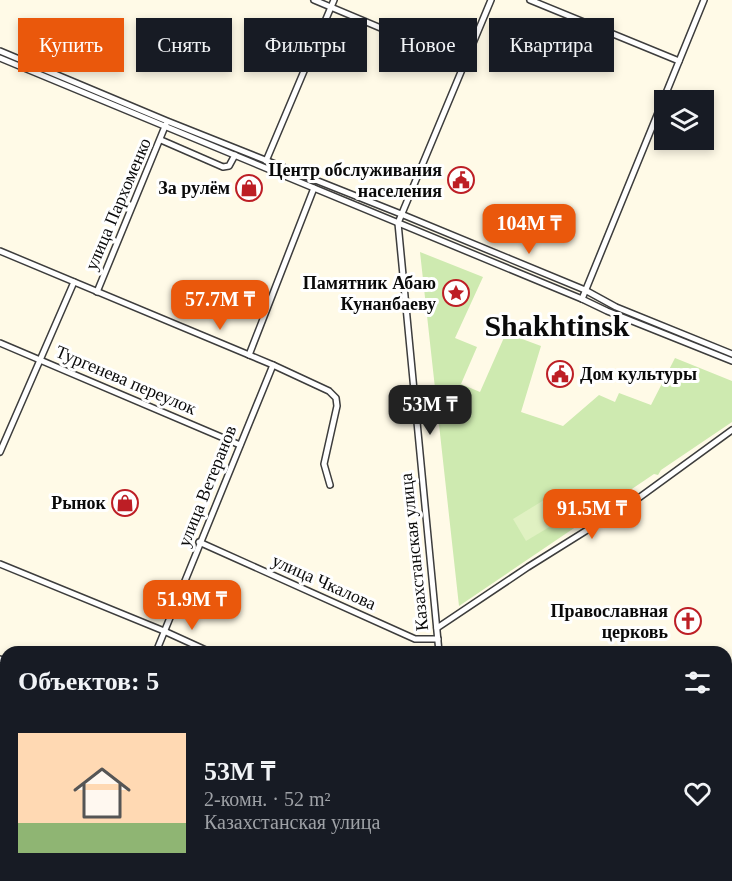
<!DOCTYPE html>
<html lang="ru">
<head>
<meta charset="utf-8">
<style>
  body { margin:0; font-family:"Times New Roman",serif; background:#20242c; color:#f1f3f6; height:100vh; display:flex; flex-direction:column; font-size:22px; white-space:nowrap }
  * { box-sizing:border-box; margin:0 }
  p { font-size:20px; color:#9ea1a6 }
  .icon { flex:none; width:33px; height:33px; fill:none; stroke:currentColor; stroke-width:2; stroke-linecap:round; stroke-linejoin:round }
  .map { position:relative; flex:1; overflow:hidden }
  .details { position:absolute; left:0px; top:646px; width:732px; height:236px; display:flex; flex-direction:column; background:#171b24; border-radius:18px 18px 0 0; box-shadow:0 3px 9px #0003 }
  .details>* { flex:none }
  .banner { position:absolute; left:18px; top:18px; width:696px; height:54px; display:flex; gap:12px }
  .buttons { position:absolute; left:654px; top:90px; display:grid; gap:12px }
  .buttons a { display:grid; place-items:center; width:60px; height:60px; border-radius:0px; background:#171b24; box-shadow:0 3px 9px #0003; font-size:30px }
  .price { position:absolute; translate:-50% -51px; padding:0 14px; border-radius:12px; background:#ea580c; color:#fff; font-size:20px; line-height:39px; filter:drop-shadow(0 2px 3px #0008) }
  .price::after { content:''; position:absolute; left:50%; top:36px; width:18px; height:14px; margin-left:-9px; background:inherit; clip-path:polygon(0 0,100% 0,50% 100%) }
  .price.on { background:#222; color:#fff }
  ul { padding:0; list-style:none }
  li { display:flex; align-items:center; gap:18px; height:150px; padding:0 18px }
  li+li { border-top:2px solid #363941 }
  li span { display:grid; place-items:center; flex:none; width:168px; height:120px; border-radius:0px; color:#555 }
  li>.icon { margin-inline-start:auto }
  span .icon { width:72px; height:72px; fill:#fffc; stroke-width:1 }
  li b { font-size:26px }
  h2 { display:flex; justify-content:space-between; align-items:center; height:72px; padding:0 18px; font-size:26px }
  .chip { padding:0 21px; border-radius:0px; background:#171b24; box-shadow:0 3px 9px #0003; font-size:21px; line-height:54px }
  .chip.on { background:#ea580c; color:#fff }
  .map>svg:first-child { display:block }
  .green { fill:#ceeab0 }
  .pitch { fill:#e0f1c2 }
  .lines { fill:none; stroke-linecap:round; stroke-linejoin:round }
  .minor-casing { stroke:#3d3d3d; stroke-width:8 }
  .minor { stroke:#fff; stroke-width:5 }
  .labels { text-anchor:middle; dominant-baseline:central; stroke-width:6; stroke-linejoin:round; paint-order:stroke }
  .poi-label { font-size:18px; font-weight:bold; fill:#0a0a0a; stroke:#fff; text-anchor:end }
  .street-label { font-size:18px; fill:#0a0a0a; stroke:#fff }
  .town-label { font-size:30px; font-weight:bold; fill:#0a0a0a; stroke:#fff }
</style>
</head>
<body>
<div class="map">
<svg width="732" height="881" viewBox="0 0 732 881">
  <rect width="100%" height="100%" fill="#fffae7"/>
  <polygon class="green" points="420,252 483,277 455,338 477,347 461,384 480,392 506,333 541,346 521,412 563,426 599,395 615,402 619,393 651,405 675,358 732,381 732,422 661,470 658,475 654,474 459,606"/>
  <polygon class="pitch" points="562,489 576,511 526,541 513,519"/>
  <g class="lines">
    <defs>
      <g id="minor">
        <polyline points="314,0 464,63"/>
        <polyline points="530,0 679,61"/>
        <polyline points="0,51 167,121 401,214 585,290 616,307 732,354"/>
        <polyline points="0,58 582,299 607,311 732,361"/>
        <polyline points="161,140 223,167 229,166 235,155"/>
        <polyline points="266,161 334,0"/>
        <polyline points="0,251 273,365 329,391 336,398 337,406 324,464 330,485"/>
        <polyline points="97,292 166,124"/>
        <polyline points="582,299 704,0"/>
        <polyline points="0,343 240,445"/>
        <polyline points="249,355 314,188"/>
        <polyline points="0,452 74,282"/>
        <polyline points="199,542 415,639 438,639"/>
        <polyline points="0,564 164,631 210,652"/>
        <polyline points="437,628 528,567 640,497 732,430"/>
        <polyline points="156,652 273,365"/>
        <polyline points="439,652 398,223 491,0"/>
        <polyline points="0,659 6,661"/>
        <polyline points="726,693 732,689"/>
        <polyline points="0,855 6,857"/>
        <polyline points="51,876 63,881"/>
        <polyline points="593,876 593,881"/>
        <polyline points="333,881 337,876"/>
        <polyline points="462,881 535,876"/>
      </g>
    </defs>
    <use href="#minor" class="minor-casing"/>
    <use href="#minor" class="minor"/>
  </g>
  <defs>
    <symbol id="civic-ring" viewBox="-11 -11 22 22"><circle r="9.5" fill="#fff" stroke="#bd1e25" stroke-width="1.5"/><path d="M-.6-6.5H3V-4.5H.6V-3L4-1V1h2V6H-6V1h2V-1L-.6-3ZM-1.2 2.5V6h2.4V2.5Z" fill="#bd1e25"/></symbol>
    <symbol id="shop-ring" viewBox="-11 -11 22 22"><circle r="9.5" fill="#fff" stroke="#bd1e25" stroke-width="1.5"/><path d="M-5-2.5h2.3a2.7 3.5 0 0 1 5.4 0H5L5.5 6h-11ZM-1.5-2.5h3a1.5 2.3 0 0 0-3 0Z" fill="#bd1e25"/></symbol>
    <symbol id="sight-ring" viewBox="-11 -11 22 22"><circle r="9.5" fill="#fff" stroke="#bd1e25" stroke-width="1.5"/><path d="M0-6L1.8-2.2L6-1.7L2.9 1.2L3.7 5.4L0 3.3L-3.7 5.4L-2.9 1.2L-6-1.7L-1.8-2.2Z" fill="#bd1e25"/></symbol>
    <symbol id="church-ring" viewBox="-11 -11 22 22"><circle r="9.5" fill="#fff" stroke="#bd1e25" stroke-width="1.5"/><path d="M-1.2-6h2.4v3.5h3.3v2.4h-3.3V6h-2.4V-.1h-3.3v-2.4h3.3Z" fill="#bd1e25"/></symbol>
  </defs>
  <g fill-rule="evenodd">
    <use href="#civic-ring" x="446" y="165" width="30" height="30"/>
    <use href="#shop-ring" x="234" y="173" width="30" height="30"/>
    <use href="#sight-ring" x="441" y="278" width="30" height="30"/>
    <use href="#civic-ring" x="545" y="359" width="30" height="30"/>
    <use href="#shop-ring" x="110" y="488" width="30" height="30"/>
    <use href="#church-ring" x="673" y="606" width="30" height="30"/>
  </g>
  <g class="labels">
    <g class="poi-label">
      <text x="442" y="170">Центр обслуживания<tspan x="442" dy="21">населения</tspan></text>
      <text x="230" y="188">За рулём</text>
      <text x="436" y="283">Памятник Абаю<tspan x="436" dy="21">Кунанбаеву</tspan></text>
      <text x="580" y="374" text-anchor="start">Дом культуры</text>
      <text x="106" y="503">Рынок</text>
      <text x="668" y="611">Православная<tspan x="668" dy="21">церковь</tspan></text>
    </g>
    <g class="street-label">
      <text transform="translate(118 204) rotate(-67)">улица Пархоменко</text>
      <text transform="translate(126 380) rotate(23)">Тургенева переулок</text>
      <text transform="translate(207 486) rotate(-68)">улица Ветеранов</text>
      <text transform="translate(414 552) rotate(-96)">Казахстанская улица</text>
      <text transform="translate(324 582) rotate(24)">улица Чкалова</text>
    </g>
    <g class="town-label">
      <text x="557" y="325">Shakhtinsk</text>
    </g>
  </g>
</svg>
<div class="buttons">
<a><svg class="icon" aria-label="layers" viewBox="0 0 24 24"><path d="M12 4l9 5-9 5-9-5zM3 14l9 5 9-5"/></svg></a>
</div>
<b class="price" style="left:529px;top:255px">104M ₸</b>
<b class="price" style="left:220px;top:331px">57.7M ₸</b>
<b class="price on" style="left:430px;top:436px">53M ₸</b>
<b class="price" style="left:592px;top:540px">91.5M ₸</b>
<b class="price" style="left:192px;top:631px">51.9M ₸</b>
<div class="banner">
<a class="chip on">Купить</a>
<a class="chip">Снять</a>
<a class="chip">Фильтры</a>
<a class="chip">Новое</a>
<a class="chip">Квартира</a>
</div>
<section class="details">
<h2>Объектов: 5<svg class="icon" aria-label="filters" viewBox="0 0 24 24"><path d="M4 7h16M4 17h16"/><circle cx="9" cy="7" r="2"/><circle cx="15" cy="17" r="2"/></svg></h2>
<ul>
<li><span style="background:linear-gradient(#ffd9b3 75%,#8fb573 0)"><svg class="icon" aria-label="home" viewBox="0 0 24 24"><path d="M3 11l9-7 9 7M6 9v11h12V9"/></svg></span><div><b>53M ₸</b><p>2-комн. · 52 m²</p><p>Казахстанская улица</p></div><svg class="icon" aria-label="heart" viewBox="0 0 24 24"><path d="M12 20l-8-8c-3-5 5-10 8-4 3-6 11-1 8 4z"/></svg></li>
</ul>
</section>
</div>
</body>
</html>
